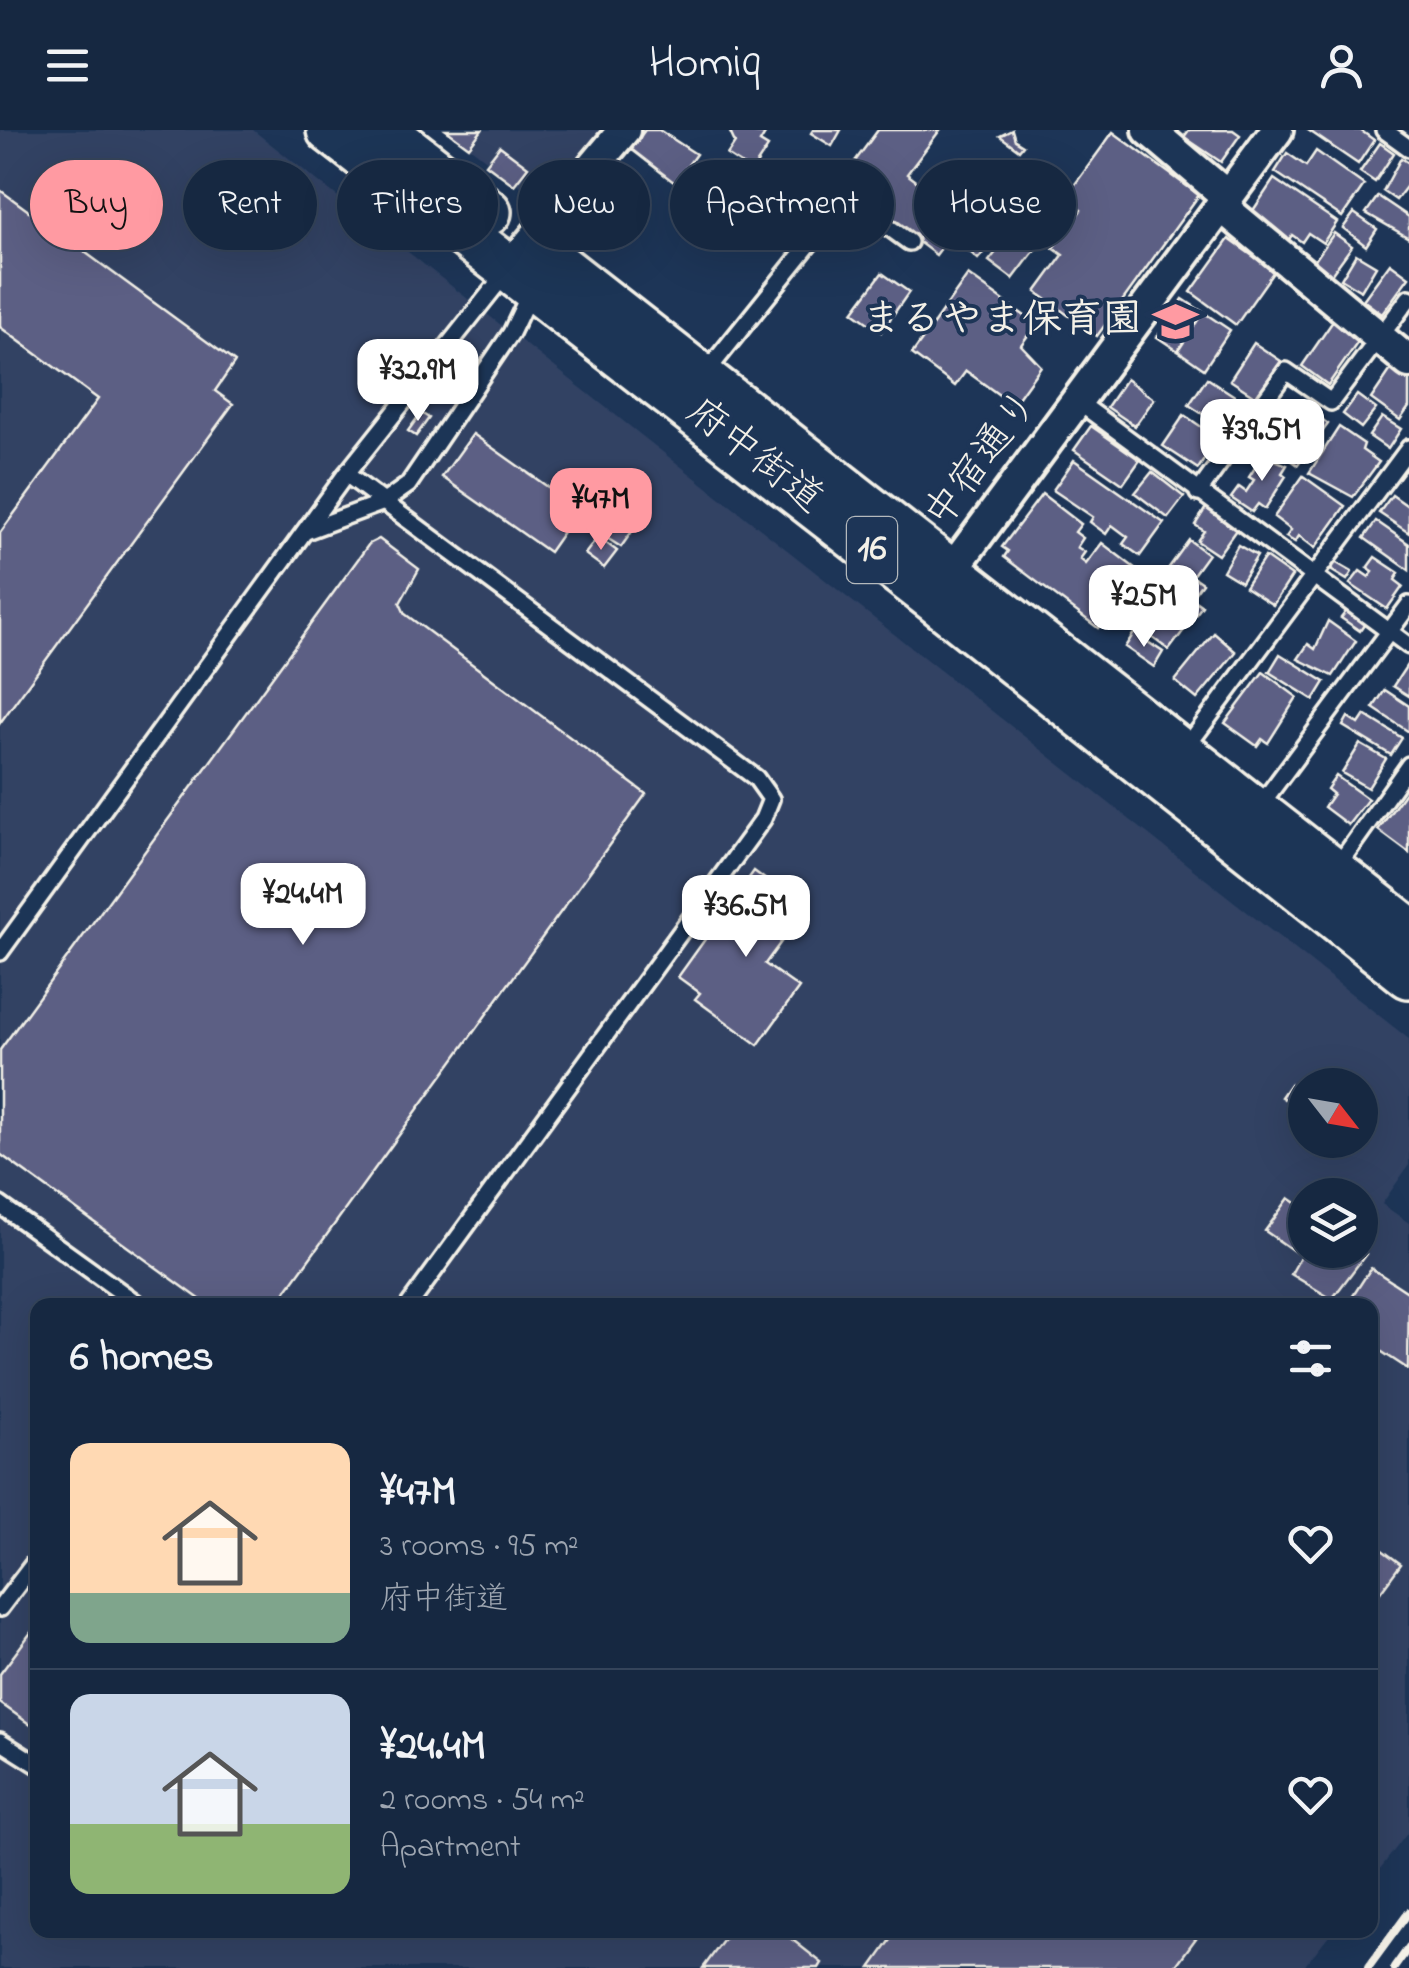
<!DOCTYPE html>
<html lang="en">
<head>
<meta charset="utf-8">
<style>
  body { margin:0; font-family:"Indie Flower","Klee One",sans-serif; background:#1f3048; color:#f1f3f6; height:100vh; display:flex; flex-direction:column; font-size:38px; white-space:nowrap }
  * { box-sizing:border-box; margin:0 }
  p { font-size:32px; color:#9ea6b1 }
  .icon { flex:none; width:55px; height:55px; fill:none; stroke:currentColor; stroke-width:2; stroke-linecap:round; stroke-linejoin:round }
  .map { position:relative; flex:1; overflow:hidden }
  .side { position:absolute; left:30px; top:1168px; width:1348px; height:640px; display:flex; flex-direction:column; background:#162841; border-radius:20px; box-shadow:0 10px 40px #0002,0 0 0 2px #35445a }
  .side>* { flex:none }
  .top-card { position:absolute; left:30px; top:30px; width:1350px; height:90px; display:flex; gap:20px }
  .needle { width:65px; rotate:121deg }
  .controls { position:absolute; left:1288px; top:938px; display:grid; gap:20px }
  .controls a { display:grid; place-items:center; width:90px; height:90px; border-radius:50%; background:#162841; box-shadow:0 10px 40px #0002,0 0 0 2px #35445a; font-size:50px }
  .price { position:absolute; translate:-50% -85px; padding:0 22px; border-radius:20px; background:#fff; color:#222; font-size:32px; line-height:65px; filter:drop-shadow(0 2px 5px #0008) }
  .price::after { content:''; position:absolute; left:50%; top:60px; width:30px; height:22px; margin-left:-15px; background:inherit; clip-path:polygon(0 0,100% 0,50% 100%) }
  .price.on { background:#ff9aa2; color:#111 }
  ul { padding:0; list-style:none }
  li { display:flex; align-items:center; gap:30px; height:250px; padding:0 40px }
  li+li { border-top:2px solid #35445a }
  li span { display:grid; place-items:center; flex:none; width:280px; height:200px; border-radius:20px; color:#555 }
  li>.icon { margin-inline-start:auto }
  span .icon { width:120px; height:120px; fill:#fffc; stroke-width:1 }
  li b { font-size:42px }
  h2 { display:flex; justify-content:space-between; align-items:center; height:120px; padding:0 40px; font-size:42px }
  .chip { padding:0 35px; border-radius:45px; background:#162841; box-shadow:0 10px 40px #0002,0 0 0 2px #35445a; font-size:35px; line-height:90px }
  .chip.on { background:#ff9aa2; color:#111 }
  header { display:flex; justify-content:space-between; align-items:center; height:130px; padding:0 40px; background:#162841; font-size:45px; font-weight:600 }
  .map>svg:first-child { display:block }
  .built { fill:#304264; fill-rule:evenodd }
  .building { fill:#5b5f84; stroke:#f4f1e8; stroke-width:2.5 }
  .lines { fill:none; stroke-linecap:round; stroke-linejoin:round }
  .service-casing { stroke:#f4f1e8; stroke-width:22 }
  .minor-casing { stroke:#f4f1e8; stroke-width:38 }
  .primary-casing { stroke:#f4f1e8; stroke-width:52 }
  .service { stroke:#1d3557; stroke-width:15 }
  .minor { stroke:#1d3557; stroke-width:30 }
  .primary { stroke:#1d3557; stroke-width:45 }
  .rail { stroke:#f4f1e8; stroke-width:8 }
  .labels { text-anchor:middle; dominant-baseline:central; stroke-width:8; stroke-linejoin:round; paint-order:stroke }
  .shield { fill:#1d3557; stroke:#b4b9bc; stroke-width:2.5 }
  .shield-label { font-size:38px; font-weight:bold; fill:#f4f1e8 }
  .poi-label { font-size:40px; font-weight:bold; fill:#f4f1e8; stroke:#1d3557; text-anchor:end }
  .street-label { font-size:40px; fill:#f4f1e8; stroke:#1d3557 }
</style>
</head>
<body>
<header><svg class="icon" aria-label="menu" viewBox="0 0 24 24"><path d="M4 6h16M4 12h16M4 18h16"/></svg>Homiq<svg class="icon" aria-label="person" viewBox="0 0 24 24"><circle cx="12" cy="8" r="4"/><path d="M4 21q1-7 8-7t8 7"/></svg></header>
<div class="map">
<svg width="1409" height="1838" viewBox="0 0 1409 1838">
  <rect width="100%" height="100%" fill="#1d3557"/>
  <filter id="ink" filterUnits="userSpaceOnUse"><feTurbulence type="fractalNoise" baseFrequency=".01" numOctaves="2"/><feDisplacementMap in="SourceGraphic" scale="20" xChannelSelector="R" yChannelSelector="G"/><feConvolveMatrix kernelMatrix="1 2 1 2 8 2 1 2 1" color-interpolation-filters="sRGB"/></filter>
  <g filter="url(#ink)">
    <g class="built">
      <path d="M0,0H253L1409,909V1035L1382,1074L1409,1093V1701L1370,1752V1175H38V1800H1333L1303,1838H0ZM1305,955H1360V1010H1305ZM1305,1065H1360V1120H1305Z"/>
      <polygon points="447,0 610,0 547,76"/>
    </g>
    <g class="building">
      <polygon points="446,0 482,0 469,17"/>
      <polygon points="645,0 659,0 696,24 675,53 631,19"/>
      <polygon points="729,0 765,4 760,12 768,17 752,41 727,25 735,13"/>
      <polygon points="813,0 841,0 832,16 811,3"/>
      <polygon points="878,0 940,0 907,44 964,87 936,125 844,56 847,52 842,49"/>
      <polygon points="1012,0 1015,10 1023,15 1019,20 1000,6"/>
      <polygon points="1189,0 1233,0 1240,5 1221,32 1184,7"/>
      <polygon points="1308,0 1360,0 1374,10 1358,34"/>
      <polygon points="1113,2 1199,65 1097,206 1036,162 1063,125 1053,118 1081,80 1065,68"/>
      <polygon points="1380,13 1394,23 1375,52 1360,42"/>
      <polygon points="500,16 528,37 514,55 486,34"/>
      <polygon points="1316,21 1364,55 1342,87 1275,42 1287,23 1306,36"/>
      <polygon points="1401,28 1409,33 1409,53 1396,70 1383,61"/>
      <polygon points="718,41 735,55 714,83 696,69"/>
      <polygon points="1274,49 1337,92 1323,113 1308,103 1302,112 1292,105 1288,111 1250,85"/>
      <polygon points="591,59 624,87 601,114 568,87"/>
      <polygon points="0,60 235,232 215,261 233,274 0,593 0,403 98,269 0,197"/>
      <polygon points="1378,66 1409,87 1409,108 1366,83"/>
      <polygon points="991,81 1007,94 978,129 963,116"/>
      <polygon points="1354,83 1377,99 1366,116 1343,98"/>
      <polygon points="1012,102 1035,120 1013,149 989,131"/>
      <polygon points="1334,103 1352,116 1331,145 1313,133"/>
      <polygon points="1229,109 1274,141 1236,195 1191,162"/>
      <polygon points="1356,124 1376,136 1361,161 1341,149"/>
      <polygon points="1390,133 1409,147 1382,184 1363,170"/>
      <polygon points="882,143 909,162 881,202 853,182"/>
      <polygon points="968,145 1036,194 1021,215 1041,236 1013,275 966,241 955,256 912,224"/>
      <polygon points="1183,169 1203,182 1178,221 1157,207"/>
      <polygon points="1203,182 1230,200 1204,239 1178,221"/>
      <polygon points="1333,191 1360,209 1328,255 1302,236"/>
      <polygon points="1254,213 1281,231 1256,267 1230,250"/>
      <polygon points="1392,238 1409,249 1409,277 1400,290 1371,269"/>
      <polygon points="1207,248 1244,272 1225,299 1189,275"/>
      <polygon points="1126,249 1154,269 1135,296 1107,277"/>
      <polygon points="1357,265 1376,279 1361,298 1343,284"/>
      <polygon points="1298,271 1328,294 1298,335 1277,320 1281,315 1272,308"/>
      <polygon points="421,283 429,288 416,306 408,301"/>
      <polygon points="1184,285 1218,308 1198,339 1163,316"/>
      <polygon points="1382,287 1401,299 1388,319 1369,306"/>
      <polygon points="1091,296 1140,330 1123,354 1074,320"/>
      <polygon points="1339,297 1364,314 1362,320 1379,332 1353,367 1309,343"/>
      <polygon points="473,304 579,379 549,422 442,347"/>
      <polygon points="1263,325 1287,335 1282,343 1286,346 1265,379 1258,374 1252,382 1231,368 1239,357 1246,362 1254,350 1249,347"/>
      <polygon points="1074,330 1164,393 1140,426 1123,414 1128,407 1112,395 1106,404 1090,392 1093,387 1053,360"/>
      <polygon points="1152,342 1184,367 1168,388 1135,363"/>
      <polygon points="1303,346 1345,376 1315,418 1299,406 1295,412 1286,407 1291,400 1274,387"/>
      <polygon points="1042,364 1081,394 1075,402 1083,408 1077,417 1085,422 1080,429 1086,434 1102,413 1140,442 1098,498 1004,427 1008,421 1002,417"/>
      <polygon points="1392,365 1409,377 1409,403 1379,383"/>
      <polygon points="1207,376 1238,397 1218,425 1197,411 1204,401 1195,395"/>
      <polygon points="611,385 633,400 621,417 599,403"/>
      <polygon points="1376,391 1409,414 1409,440 1364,408"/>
      <polygon points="598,407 617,421 604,438 585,424"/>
      <polygon points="379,409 419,439 400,473 405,484 646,664 276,1175 208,1175 0,1024 0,920 369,414"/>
      <polygon points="1189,410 1208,424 1192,446 1202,453 1194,464 1165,443"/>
      <polygon points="1238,415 1257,426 1241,452 1223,441"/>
      <polygon points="1265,427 1292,446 1273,475 1245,457"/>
      <polygon points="1375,427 1399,443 1395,450 1403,456 1387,479 1350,454 1360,441 1369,447 1373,442 1367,438"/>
      <polygon points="1333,431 1352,442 1347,450 1329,439"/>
      <polygon points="1166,458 1183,471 1187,465 1202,476 1169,520 1142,500 1158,478 1154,475"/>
      <polygon points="1348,479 1366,492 1360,501 1341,488"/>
      <polygon points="1328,491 1356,511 1333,546 1298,529 1308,514 1315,519"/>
      <polygon points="1134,503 1163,522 1154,537 1125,517"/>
      <polygon points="1214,503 1236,522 1197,569 1175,551"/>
      <polygon points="1280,524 1325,552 1314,570 1269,542"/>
      <polygon points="1409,532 1409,566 1393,556"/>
      <polygon points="1263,542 1297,567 1268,613 1262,609 1257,616 1225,593"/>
      <polygon points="1385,560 1409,576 1409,602 1373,578"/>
      <polygon points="1365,585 1402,608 1391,625 1343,596 1348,587 1359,594"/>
      <polygon points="1360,614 1386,629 1368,658 1342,643"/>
      <polygon points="1336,646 1368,669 1348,695 1324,677 1333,664 1327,659"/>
      <polygon points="1409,657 1409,723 1378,700"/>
      <polygon points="754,741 805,779 765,834 799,858 758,915 695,869 700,863 678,847"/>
      <polygon points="1290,954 1302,962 1294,975 1281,967"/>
      <polygon points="1289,1068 1305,1079 1305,1120 1360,1119 1366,1124 1332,1169 1291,1144 1301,1126 1265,1101"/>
      <polygon points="1371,1138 1409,1163 1408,1239 1370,1214 1370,1175 1347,1175"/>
      <polygon points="1370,1411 1401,1434 1370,1476"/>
      <polygon points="38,1493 38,1600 0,1573 0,1544"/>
      <polygon points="731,1800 780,1800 822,1833 819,1838 703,1838"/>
      <polygon points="898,1800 1202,1800 1174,1838 871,1838"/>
    </g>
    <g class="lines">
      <defs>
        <g id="service">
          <polyline points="1384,0 1409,18"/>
          <polyline points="704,245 847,67 909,112"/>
          <polyline points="1077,271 1409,516"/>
          <polyline points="346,344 756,648 771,669 763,689 409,1175"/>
          <polyline points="1198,363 1286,241 1331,272 1409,168"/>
          <polyline points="306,401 384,372 408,355 511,203 530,163"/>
          <polyline points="1185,619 1409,318"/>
          <polyline points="1259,677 1409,475"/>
          <polyline points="1336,738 1409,635"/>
          <polyline points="0,822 346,344 505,144"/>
          <polyline points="0,1075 139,1175"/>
          <polyline points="0,1478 38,1428"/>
          <polyline points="0,1611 38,1635"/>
        </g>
        <g id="minor">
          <polyline points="1149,0 1228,67"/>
          <polyline points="1221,76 1409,232"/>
          <polyline points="510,137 624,0"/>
          <polyline points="940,456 1277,0"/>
        </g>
        <g id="primary">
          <polyline points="330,0 932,467 1409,845"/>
          <polyline points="383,0 488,82"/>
          <polyline points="555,133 1409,801"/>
        </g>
      </defs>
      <use href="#service" class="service-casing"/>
      <use href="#minor" class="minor-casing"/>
      <use href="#primary" class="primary-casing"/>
      <use href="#service" class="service"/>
      <use href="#minor" class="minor"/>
      <use href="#primary" class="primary"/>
      <g class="rail">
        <polyline points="1368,1838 1409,1782"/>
        <polyline points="1394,1838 1409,1817"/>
      </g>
    </g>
  </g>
  <defs>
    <symbol id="school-bare" viewBox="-9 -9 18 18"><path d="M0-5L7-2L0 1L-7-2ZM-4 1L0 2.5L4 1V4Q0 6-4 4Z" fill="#ff9aa2" stroke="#1d3557" stroke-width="2.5" paint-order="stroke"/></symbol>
  </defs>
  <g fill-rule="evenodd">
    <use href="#school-bare" x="1144" y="160" width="63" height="63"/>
  </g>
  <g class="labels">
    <rect class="shield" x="847" y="387" width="50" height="66" rx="8"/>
    <g class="shield-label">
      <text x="872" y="420">16</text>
    </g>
    <g class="poi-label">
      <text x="1142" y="191">まるやま保育園</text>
    </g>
    <g class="street-label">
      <text transform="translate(754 327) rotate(38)">府中街道</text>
      <text transform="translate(983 330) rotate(-53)">中宿通り</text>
    </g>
  </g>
</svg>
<div class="controls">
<a><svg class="needle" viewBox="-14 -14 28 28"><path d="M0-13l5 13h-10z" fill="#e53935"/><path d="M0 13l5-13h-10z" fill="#9ea6b1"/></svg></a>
<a><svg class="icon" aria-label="layers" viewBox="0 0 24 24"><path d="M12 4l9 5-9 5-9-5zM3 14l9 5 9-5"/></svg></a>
</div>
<b class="price" style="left:418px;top:294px">¥32.9M</b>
<b class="price" style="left:1262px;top:354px">¥39.5M</b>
<b class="price on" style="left:601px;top:423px">¥47M</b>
<b class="price" style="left:1144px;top:520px">¥25M</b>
<b class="price" style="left:303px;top:818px">¥24.4M</b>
<b class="price" style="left:746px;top:830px">¥36.5M</b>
<div class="top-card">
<a class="chip on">Buy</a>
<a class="chip">Rent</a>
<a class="chip">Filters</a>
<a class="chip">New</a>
<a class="chip">Apartment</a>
<a class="chip">House</a>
</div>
<section class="side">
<h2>6 homes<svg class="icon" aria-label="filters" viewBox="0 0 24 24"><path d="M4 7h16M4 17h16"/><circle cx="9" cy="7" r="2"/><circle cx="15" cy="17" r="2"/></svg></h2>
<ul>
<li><span style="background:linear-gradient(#ffd9b3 75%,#7fa58c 0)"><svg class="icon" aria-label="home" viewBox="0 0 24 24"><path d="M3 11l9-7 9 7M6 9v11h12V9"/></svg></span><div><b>¥47M</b><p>3 rooms · 95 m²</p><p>府中街道</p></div><svg class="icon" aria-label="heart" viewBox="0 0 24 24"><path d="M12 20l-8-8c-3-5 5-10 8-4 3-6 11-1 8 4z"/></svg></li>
<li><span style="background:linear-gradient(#c9d6e8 65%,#8fb573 0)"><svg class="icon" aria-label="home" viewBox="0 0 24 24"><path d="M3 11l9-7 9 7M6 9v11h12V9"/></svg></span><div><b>¥24.4M</b><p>2 rooms · 54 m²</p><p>Apartment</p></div><svg class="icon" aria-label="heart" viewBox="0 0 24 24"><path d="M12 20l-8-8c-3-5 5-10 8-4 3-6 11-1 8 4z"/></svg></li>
</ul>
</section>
</div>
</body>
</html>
